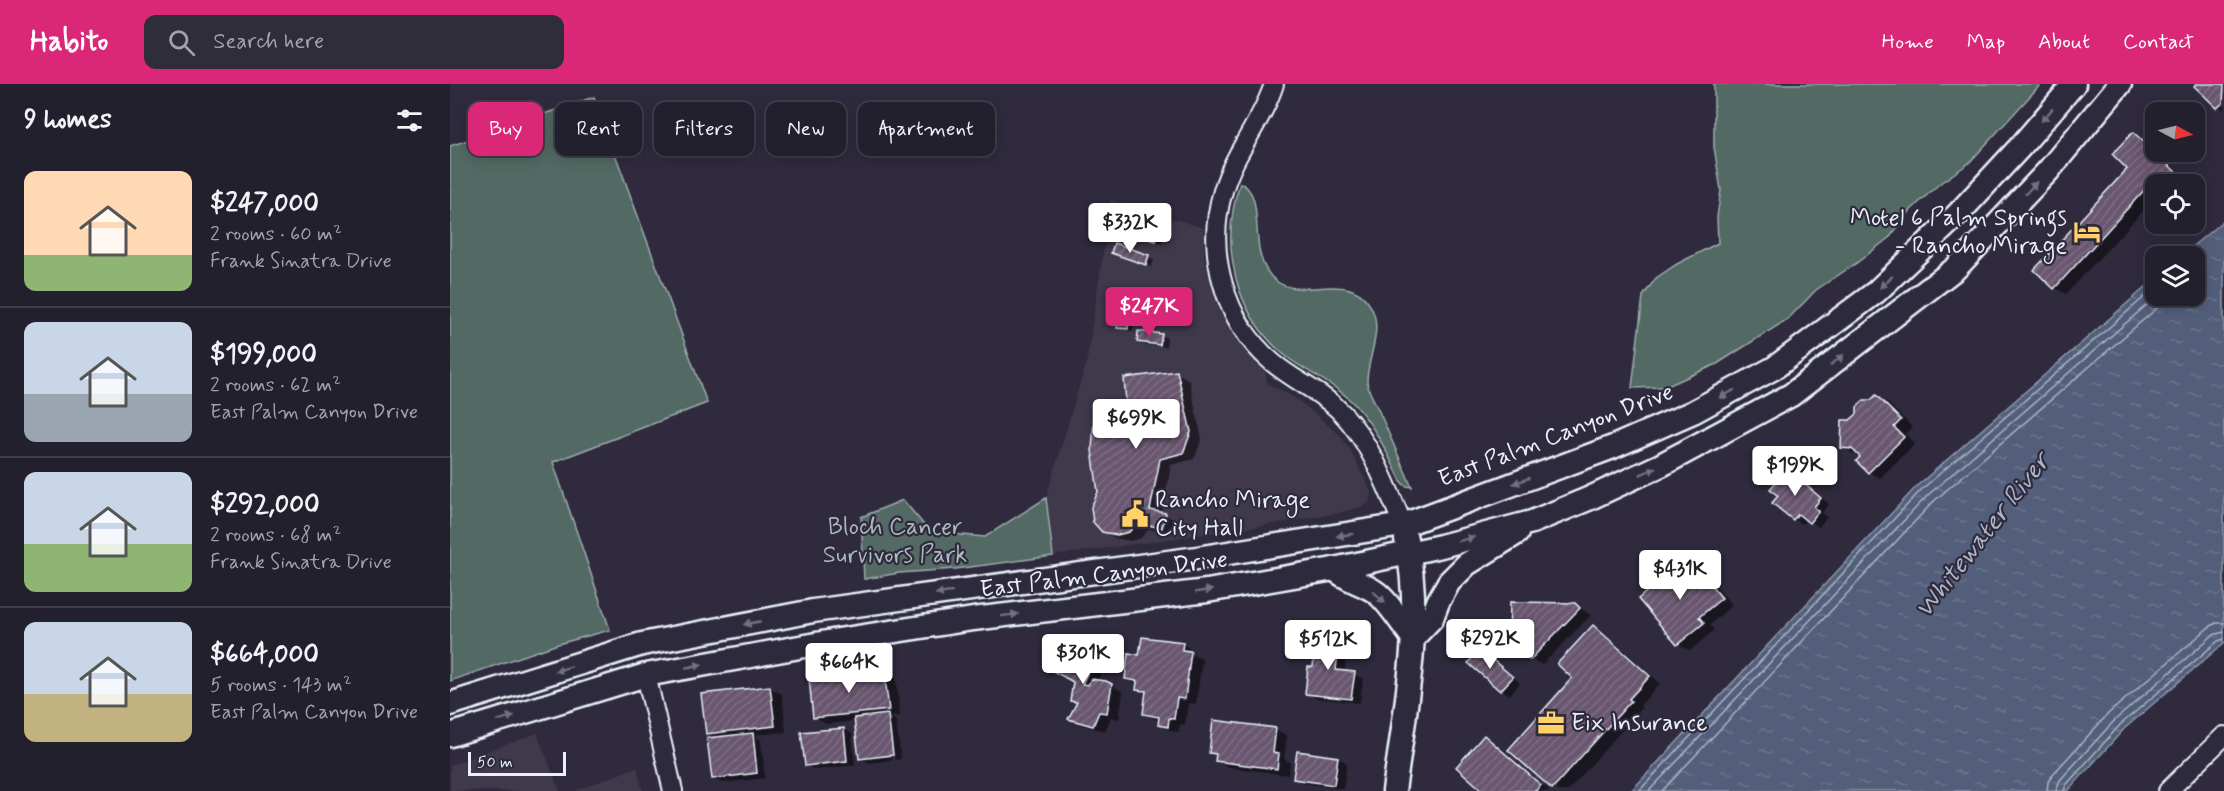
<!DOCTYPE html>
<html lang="en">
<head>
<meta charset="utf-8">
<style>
  body { margin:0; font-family:Mynerve,sans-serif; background:#2f2d3a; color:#f1f3f6; height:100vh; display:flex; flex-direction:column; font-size:22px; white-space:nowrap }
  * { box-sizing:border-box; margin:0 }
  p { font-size:20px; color:#a3a3aa }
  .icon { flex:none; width:33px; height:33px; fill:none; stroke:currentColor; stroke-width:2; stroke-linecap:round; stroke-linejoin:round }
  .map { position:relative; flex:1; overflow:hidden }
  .sheet { display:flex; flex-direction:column; background:#23202e; width:450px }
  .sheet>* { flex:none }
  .top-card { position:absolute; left:18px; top:18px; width:570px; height:54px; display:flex; gap:12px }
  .needle { width:39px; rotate:97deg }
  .controls { position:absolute; left:1695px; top:18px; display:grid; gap:12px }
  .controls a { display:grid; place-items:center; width:60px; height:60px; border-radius:12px; background:#23202e; box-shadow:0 3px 15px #0003,0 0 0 2px #403e4a; font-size:30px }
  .scale { position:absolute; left:18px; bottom:15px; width:98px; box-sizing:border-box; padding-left:6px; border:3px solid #e8f1f8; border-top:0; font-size:16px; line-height:21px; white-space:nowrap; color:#e8f1f8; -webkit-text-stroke:4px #2f2a3d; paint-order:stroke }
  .price { position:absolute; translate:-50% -51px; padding:0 14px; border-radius:6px; background:#fff; color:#222; font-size:20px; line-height:39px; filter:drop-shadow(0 2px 3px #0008) }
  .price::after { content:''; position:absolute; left:50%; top:36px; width:18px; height:14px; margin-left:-9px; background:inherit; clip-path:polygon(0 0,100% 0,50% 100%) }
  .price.on { background:#db2777; color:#fff }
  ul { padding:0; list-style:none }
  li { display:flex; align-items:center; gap:18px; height:150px; padding:0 24px }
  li+li { border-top:2px solid #403e4a }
  li span { display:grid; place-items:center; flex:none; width:168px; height:120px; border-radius:12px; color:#555 }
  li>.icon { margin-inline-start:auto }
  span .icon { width:72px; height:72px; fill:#fffc; stroke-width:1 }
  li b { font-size:26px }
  h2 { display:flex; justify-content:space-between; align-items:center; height:72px; padding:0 24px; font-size:26px }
  .chip { padding:0 21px; border-radius:12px; background:#23202e; box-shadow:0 3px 15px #0003,0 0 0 2px #403e4a; font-size:21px; line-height:54px }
  .chip.on { background:#db2777; color:#fff }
  header { display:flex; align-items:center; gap:36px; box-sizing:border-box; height:84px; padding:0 30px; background:#db2777; color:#fff }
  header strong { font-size:28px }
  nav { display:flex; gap:33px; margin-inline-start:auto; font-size:21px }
  .search { width:420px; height:54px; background:#2f2d3a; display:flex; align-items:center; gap:15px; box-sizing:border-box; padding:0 21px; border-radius:12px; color:#a3a3aa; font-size:22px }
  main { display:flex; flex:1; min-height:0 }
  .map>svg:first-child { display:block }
  .built { fill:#40374c }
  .green { fill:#536964; stroke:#9eadae; stroke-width:1.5 }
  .water { fill:url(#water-ripples); stroke:#8e99ac; stroke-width:1.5 }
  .shadow { fill:#0007 }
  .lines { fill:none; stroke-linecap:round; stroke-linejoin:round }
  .shore { stroke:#acb6c6; stroke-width:1.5 }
  .building { fill:url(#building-hatch); stroke:#e8f1f8; stroke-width:1.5 }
  .minor-casing { stroke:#e8f1f8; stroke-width:22 }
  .major-casing { stroke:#e8f1f8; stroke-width:27 }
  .minor { stroke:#2f2a3d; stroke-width:18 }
  .major { stroke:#2f2a3d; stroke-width:22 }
  .oneway { fill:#70707e }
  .labels { text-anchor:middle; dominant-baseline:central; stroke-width:4.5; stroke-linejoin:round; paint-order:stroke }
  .poi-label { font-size:24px; fill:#e8f1f8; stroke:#2f2a3d; text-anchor:start }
  .street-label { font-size:24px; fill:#e8f1f8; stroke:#2f2a3d }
  .park-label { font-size:24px; fill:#acbbbd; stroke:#2f2a3d }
  .water-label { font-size:26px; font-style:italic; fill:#acb6c6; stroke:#2f2a3d }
</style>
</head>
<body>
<header>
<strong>Habito</strong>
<div class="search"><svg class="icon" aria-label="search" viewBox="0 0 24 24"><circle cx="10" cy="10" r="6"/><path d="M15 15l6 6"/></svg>Search here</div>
<nav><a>Home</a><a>Map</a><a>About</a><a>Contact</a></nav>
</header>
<main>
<section class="sheet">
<h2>9 homes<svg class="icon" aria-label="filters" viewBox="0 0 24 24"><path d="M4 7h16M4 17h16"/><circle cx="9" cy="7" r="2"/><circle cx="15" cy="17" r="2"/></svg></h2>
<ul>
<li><span style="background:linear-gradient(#ffd9b3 70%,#8fb573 0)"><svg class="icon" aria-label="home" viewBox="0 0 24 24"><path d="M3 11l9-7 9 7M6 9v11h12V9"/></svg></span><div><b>$247,000</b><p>2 rooms · 60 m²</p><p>Frank Sinatra Drive</p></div></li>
<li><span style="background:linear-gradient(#c9d6e8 60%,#9aa5b1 0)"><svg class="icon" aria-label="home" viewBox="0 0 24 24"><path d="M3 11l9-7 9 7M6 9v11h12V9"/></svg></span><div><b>$199,000</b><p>2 rooms · 62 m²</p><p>East Palm Canyon Drive</p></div></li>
<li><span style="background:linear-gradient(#c9d6e8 60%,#8fb573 0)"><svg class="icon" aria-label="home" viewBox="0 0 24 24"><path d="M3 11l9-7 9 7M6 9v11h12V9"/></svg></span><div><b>$292,000</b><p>2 rooms · 68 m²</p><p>Frank Sinatra Drive</p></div></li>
<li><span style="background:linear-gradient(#c9d6e8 60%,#c2b280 0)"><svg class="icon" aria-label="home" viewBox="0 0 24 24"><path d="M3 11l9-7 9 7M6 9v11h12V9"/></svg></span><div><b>$664,000</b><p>5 rooms · 143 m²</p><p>East Palm Canyon Drive</p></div></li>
</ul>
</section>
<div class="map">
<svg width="1774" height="707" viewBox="0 0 1774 707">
  <defs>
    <pattern id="water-ripples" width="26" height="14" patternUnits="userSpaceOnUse" patternTransform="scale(1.5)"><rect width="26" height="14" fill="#525e7a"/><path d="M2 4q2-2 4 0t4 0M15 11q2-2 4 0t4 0" fill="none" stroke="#6b768e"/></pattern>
    <pattern id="building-hatch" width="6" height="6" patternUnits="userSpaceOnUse" patternTransform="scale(1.5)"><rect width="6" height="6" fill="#69566f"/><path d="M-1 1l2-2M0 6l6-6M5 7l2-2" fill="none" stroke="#7e6f84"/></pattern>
  </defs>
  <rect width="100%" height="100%" fill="#2f2a3d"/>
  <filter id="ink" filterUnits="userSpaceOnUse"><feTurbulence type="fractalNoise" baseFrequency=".0167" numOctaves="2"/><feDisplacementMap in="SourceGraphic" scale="12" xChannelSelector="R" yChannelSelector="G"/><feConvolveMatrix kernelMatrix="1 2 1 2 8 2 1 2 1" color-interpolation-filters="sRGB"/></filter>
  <g filter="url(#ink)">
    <g class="built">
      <polygon points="661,116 754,144 754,174 762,204 780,243 791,261 816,289 817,299 847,315 890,351 901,367 921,408 921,415 917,421 889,429 831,439 603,472 596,414 637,276"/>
      <polygon points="87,649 110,707 0,707 0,681"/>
      <polygon points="187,683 193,707 124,707"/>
    </g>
    <g class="green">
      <polygon points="1264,0 1591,0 1519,79 1489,100 1461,126 1440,153 1408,178 1366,206 1338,235 1267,280 1215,303 1182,304 1193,212 1206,194 1227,180 1268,159 1267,133 1271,106 1264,63"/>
      <polygon points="144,13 257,319 103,378 160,546 108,560 0,597 0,62"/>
      <path d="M790,99C820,111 793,171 826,197C853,218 902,183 922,225C933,248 917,275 917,297C917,305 924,316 927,323C939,349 950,376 962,403L956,402L952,399C937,369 923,337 898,314C880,297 856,288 837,273C784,231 769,161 790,99Z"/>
      <polygon points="596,414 603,472 505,485 449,489 414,495 411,433 453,416 480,448 535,453"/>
    </g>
    <polygon class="water" points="1774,136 1774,559 1674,645 1618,707 1181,707 1468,401 1705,195 1706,212 1744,212 1744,172 1731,172"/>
    <g class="shadow">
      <polygon points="1748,0 1774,0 1774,26 1768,22"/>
      <polygon points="1683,50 1694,56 1742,100 1706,100 1706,113 1616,210 1604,203 1679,85"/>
      <polygon points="1744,103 1751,109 1744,117"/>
      <polygon points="672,146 708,148 714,151 712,159"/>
      <polygon points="665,161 704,175 702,183 662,168"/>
      <polygon points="681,208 687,211 683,247 674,246 668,243"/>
      <polygon points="711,251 717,254 716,263 694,261 688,258"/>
      <polygon points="727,289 739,296 752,355 744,375 721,381 712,429 727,437 724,449 699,445 691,454 680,457 665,454 653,447 650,408 678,320"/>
      <polygon points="1427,313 1438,319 1462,343 1455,350 1465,360 1430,394 1419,388 1409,371 1404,370 1393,364 1401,338"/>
      <polygon points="1337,387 1379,420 1372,429 1377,433 1369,443 1356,435 1352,440 1343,435 1330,411"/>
      <polygon points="1237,475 1249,482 1282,521 1260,541 1264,546 1240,567 1228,560"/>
      <polygon points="1125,521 1141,531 1092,581 1081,575"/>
      <polygon points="1143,543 1154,549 1210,599 1190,622 1192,624 1118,707 1108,707 1060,666 1125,594"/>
      <polygon points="732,560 744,567 743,570 752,575 746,620 738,619 735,641 730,640 729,648 721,647 709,640 710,637 694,630 697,610 688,605 688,601 676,594 691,572"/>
      <polygon points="845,561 901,563 910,568 909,573 896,572 894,589 904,590 913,595 910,619 865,614 857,609 864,585 866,567 854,566"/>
      <polygon points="625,563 648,576 647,584 652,588 648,597 656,598 673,608 669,635 661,633 655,647 631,641 620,634 628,620 621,616 624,598"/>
      <polygon points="1031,566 1039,571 1070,599 1060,611 1051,606 1020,578"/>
      <polygon points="434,587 446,594 450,632 440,633 446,637 451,675 445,676 440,635 437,635 442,676 419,679 411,674 406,637 376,640 364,633"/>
      <polygon points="320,604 332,610 336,648 304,651 311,656 315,694 272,699 263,694 267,654 257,649"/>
      <polygon points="394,645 402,650 405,681 365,686 356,681"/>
      <polygon points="825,645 837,652 834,675 840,678 838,691 778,683 766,676 767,672 761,668"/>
      <polygon points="1034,653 1046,660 1100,707 1035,707 1008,683"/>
      <polygon points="849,669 888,674 897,679 893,705 853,699 845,694"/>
    </g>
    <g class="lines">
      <g class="shore">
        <polyline points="1189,707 1472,405 1706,203"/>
        <polyline points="1199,707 1478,411 1707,212"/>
        <polyline points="1212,707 1484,417 1721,212"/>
        <polyline points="1597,707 1598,698 1603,690 1659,629 1758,544 1766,539 1774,539"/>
        <polyline points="1606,707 1610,696 1665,636 1763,551 1774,548"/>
        <polyline points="1614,707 1616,701 1670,641 1768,557 1774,555"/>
      </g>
    </g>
    <g class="building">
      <polygon points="1746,0 1774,0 1773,19 1767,24 1744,2"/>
      <polygon points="1683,48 1739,100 1706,100 1706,110 1697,103 1604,205 1584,186 1677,85 1662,70"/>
      <polygon points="673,137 709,147 706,157 670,147"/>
      <polygon points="664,159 699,171 696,181 661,169"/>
      <polygon points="671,205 682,206 678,245 667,244"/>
      <polygon points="688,247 712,250 710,261 687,258"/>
      <polygon points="727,287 741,348 733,369 710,375 700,426 716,429 712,444 687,439 679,448 667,451 652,448 643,438 641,423 648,408 642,366 645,322 676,318 674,294"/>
      <polygon points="1426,311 1451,336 1444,343 1454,353 1418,389 1406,377 1410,373 1402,365 1391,364 1392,336 1400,336 1407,330 1407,323 1414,316 1421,316"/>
      <polygon points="1337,385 1371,414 1364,423 1369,427 1359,439 1348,430 1343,436 1322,419 1328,412 1320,405"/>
      <polygon points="1237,473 1272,514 1249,533 1254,539 1227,561 1188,515"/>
      <polygon points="1060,518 1125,519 1130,524 1080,576 1059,556"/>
      <polygon points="1143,541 1200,592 1179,615 1181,617 1102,705 1058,666 1122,594 1107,580"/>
      <polygon points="692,553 733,558 732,566 741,567 735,615 727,614 724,635 719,634 718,643 708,641 709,633 693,630 696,607 686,606 687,597 675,595 678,569 689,571"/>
      <polygon points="844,555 902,562 901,569 888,568 886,586 905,588 901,615 855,610 858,583 863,583 865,564 843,562"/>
      <polygon points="613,560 625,562 637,568 635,576 642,580 632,600 638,601 641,595 656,597 662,600 657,629 649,628 643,642 618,635 627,618 620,617 623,598 603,587 608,580 603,577"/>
      <polygon points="1030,565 1063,593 1050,607 1018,579"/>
      <polygon points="434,586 439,626 363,634 359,594"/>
      <polygon points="320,602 325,642 256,650 251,610"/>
      <polygon points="438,630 443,671 409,675 404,634"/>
      <polygon points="763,636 826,644 823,669 829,670 827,685 765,677 766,670 759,669"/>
      <polygon points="394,644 397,677 355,682 351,648"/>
      <polygon points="303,649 307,689 262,695 257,654"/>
      <polygon points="1034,651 1091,701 1086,707 1033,707 1006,683"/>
      <polygon points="847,667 888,673 884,701 843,695"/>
    </g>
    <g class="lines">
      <defs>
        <g id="minor">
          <path d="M824,0C812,38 784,68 773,107C755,167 774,237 822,278C844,297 871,307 892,329C921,359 937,403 953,441"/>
          <polyline points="196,591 223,707"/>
          <polyline points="1718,707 1774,652"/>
        </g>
        <g id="major">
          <path d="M884,485C898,497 910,498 924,507C937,515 953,542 963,554"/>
          <polyline points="963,554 982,534 988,518 999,498 1017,480 1067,449"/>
          <polyline points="0,620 192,560 363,527 747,474 953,441 1163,363 1243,328 1324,284 1426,208 1508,130 1571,62 1624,0"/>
          <polyline points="0,651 196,591 388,556 523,535 757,507 884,485 991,462 1082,438 1138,415 1211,381 1341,311 1506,184 1598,87 1670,0"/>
          <path d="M944,707C955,624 974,538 956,455"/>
        </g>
      </defs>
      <use href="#minor" class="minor-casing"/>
      <use href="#major" class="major-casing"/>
      <use href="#minor" class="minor"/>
      <use href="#major" class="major"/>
    </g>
    <defs><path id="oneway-solid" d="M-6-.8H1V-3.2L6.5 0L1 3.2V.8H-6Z" transform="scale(1.5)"/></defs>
    <g class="oneway">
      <use href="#oneway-solid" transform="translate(1597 31) rotate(131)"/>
      <use href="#oneway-solid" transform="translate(1581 104) rotate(-46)"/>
      <use href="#oneway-solid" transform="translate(1436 198) rotate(137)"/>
      <use href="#oneway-solid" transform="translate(1387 276) rotate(-37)"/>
      <use href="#oneway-solid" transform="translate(1277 310) rotate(151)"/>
      <use href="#oneway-solid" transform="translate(1198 387) rotate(-25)"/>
      <use href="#oneway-solid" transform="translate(1071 397) rotate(160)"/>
      <use href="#oneway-solid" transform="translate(895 451) rotate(171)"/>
      <use href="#oneway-solid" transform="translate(1016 455) rotate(-15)"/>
      <use href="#oneway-solid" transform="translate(754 507) rotate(-8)"/>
      <use href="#oneway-solid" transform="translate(494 509) rotate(172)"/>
      <use href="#oneway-solid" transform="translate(929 513) rotate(44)"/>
      <use href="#oneway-solid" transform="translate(560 531) rotate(-7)"/>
      <use href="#oneway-solid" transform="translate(302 539) rotate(169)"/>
      <use href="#oneway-solid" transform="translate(244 582) rotate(-11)"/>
      <use href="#oneway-solid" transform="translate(113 585) rotate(163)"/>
      <use href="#oneway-solid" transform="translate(56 634) rotate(-17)"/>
    </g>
  </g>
  <defs>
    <symbol id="hotel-bare" viewBox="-9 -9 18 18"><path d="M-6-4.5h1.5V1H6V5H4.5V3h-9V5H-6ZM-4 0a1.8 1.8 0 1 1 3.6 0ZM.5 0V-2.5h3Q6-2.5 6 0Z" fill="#ffd166" stroke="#2f2a3d" stroke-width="2.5" paint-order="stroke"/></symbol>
    <symbol id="civic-bare" viewBox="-9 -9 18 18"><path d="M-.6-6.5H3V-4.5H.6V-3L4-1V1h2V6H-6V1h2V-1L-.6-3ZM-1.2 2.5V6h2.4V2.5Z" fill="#ffd166" stroke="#2f2a3d" stroke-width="2.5" paint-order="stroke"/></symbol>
    <symbol id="office-bare" viewBox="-9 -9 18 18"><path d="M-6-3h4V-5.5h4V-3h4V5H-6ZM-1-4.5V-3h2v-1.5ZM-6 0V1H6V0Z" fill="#ffd166" stroke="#2f2a3d" stroke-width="2.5" paint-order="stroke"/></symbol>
  </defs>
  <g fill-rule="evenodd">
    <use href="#hotel-bare" x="1618" y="129" width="38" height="38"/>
    <use href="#civic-bare" x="666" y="411" width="38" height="38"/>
    <use href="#office-bare" x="1082" y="620" width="38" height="38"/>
  </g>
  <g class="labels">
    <g class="poi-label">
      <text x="1617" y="134" text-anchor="end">Motel 6 Palm Springs<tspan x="1617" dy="28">- Rancho Mirage</tspan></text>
      <text x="705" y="416">Rancho Mirage<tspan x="705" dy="28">City Hall</tspan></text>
      <text x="1121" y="639">Eix Insurance</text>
    </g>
    <g class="street-label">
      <text transform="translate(1106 352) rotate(-21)">East Palm Canyon Drive</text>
      <text transform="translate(654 491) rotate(-7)">East Palm Canyon Drive</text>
    </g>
    <g class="park-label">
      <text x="445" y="443">Bloch Cancer<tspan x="445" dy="28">Survivors Park</tspan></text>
    </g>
    <g class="water-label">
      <text transform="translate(1533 452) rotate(-52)">Whitewater River</text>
    </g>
  </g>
</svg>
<div class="controls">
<a><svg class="needle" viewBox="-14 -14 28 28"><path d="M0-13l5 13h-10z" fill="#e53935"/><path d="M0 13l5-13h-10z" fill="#a3a3aa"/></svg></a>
<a><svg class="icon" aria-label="locate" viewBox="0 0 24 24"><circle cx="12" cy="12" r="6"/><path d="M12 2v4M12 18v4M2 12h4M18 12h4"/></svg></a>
<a><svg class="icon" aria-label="layers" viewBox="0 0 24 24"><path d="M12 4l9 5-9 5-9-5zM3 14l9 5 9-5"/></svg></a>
</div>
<div class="scale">50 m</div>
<b class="price" style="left:680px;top:170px">$332K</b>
<b class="price on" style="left:699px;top:254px">$247K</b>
<b class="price" style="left:686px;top:366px">$699K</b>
<b class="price" style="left:1345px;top:413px">$199K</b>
<b class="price" style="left:1230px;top:517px">$431K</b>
<b class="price" style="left:1040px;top:586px">$292K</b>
<b class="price" style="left:878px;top:587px">$512K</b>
<b class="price" style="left:633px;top:601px">$301K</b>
<b class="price" style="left:399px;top:610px">$664K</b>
<div class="top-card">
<a class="chip on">Buy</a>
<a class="chip">Rent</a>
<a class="chip">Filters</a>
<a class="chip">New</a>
<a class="chip">Apartment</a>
</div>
</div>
</main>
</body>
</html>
